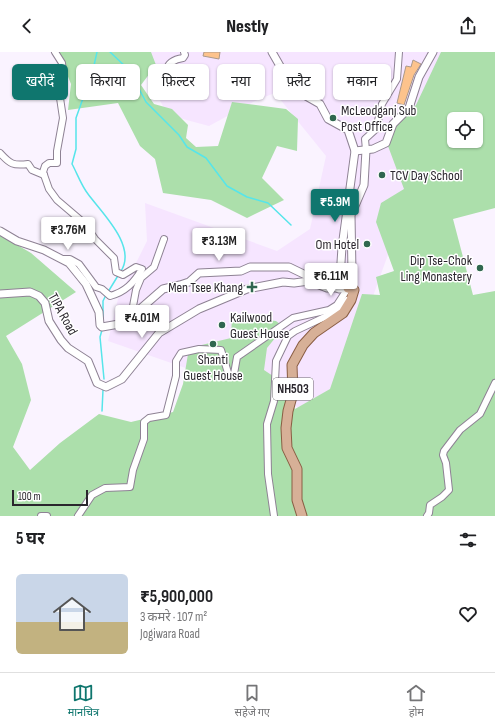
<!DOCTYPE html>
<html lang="hi">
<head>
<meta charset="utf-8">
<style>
  body { margin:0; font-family:"Sofia Sans Condensed","Noto Sans Devanagari",sans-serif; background:#f6f6f6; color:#202124; height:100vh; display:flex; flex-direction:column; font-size:15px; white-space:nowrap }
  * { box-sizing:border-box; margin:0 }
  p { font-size:13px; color:#757577 }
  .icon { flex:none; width:22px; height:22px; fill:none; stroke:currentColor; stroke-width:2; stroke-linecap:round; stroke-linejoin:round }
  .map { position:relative; height:464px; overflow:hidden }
  .sheet { display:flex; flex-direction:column; background:#fff; flex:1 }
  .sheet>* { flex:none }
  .hud { position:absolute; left:12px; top:12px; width:471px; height:36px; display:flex; gap:8px }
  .buttons { position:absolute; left:447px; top:60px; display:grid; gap:8px }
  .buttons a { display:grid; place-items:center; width:36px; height:36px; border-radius:6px; background:#fff; box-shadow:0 1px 3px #0004; font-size:20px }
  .scale { position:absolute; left:12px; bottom:10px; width:76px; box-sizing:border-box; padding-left:4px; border:2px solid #2a262d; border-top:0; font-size:11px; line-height:14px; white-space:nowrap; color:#2a262d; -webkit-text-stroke:3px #fff; paint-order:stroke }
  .price { position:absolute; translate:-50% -34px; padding:0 9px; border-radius:4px; background:#fff; color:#222; font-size:13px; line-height:26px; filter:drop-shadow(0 1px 2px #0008) }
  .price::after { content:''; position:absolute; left:50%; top:24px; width:12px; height:9px; margin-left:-6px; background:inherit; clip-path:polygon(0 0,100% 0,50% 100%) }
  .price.active { background:#0f766e; color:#fff }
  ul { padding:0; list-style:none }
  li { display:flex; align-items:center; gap:12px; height:100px; padding:0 16px }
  li span { display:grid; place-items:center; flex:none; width:112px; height:80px; border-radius:6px; color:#555 }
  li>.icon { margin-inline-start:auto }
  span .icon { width:48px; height:48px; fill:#fffc; stroke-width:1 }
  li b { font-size:17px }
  h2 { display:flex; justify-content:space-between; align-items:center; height:48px; padding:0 16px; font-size:17px }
  .tag { padding:0 14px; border-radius:6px; background:#fff; box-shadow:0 1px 3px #0004; font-size:14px; line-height:36px }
  .tag.active { background:#0f766e; color:#fff }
  header { display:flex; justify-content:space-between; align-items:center; height:52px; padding:0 16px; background:#fff; font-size:18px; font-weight:800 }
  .dock { display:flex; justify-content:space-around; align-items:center; height:56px; border-top:1px solid #e0e0e0; background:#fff; font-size:11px; color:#757577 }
  .dock a { display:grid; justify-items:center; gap:2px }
  .dock .active { color:#0f766e }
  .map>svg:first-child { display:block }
  .built { fill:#f6e5ff }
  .green { fill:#acdfab; fill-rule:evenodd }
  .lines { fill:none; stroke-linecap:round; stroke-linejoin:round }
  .stream { stroke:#56e5ea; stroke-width:1.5 }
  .building { fill:#fdc38c; stroke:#ab9a8a }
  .minor-casing { stroke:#8e8294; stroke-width:8 }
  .tertiary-casing { stroke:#8e8294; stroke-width:9 }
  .primary-casing { stroke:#8a5e44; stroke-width:11 }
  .minor { stroke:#fff; stroke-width:6 }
  .tertiary { stroke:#fff; stroke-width:7 }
  .primary { stroke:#d7b097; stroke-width:9 }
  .poi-dot { fill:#30674f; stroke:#fff; stroke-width:1.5 }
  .labels { text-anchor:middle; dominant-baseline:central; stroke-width:3; stroke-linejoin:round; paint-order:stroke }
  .shield { fill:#fff; stroke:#6a676c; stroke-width:1 }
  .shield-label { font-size:13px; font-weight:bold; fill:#2a262d }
  .poi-label { font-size:14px; fill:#2a262d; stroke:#fff; text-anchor:start }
  .street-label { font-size:14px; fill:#2a262d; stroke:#fff }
</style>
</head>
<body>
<header><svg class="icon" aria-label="back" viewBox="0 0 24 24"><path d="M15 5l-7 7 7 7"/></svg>Nestly<svg class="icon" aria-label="share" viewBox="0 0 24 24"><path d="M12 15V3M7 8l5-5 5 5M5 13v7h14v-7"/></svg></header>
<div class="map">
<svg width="495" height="464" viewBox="0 0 495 464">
  <rect width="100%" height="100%" fill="#faf3ff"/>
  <polygon class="built" points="137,0 449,0 446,42 329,366 108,289 118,247 147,189 145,151 277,199 310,177 326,104 275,41 259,47 209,74 168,63 139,11"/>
  <g class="green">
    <polygon points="58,0 151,0 156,13 141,33 154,52 172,57 188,73 186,86 196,95 218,94 232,50 286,57 298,67 297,99 277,94 262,126 284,148 247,166 211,148 163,141 155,107 140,94 118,51 68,58 71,32"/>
    <path d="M441,0H495V156L453,167L473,243L495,239V464H0V183L31,201L76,240L6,284L22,312L31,348L13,395L30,418L60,391L99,362L131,370L173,360L183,332L189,296L231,286L232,264L276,269L284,275L267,296L264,318L282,330L295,357L330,337L362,242L380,243L376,225L394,219L376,170L381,151L404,137L388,94L395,74L416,53ZM454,67H476V89H454Z"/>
  </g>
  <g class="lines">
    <g class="stream">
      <path d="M97,0L93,18L76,66V97L72,112C77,121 81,133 88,142C102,161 137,194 121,219"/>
      <polyline points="110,0 129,18 146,50 179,83 187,95 206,106 227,134 247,145 268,151 291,173"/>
      <polyline points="108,240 119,222"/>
      <polyline points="103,266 103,249 106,243"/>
      <polyline points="102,278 100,285 104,327"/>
      <polyline points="102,359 103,338"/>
    </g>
  </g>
  <g class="building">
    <polygon points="204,0 220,0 219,7 203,4"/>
    <polygon points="413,8 421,12 414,23 404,53 397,51 406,14 411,15"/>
    <polygon points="307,25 317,39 313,42 300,30"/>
  </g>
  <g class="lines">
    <defs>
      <g id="minor">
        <path d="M55,0L62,11L63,20L60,46L63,66L57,99V111H49L45,114L43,120L49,137L57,148L84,171L95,187L114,206L116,220L123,223L136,215L142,217C134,231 125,240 110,244L102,237L96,235L79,212L70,207H63"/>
        <path d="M170,40C164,24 162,9 183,6L185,3L184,0"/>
        <polyline points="366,98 365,87 376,77 382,52 397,27 399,0"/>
        <path d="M0,101C10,112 13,114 28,112L32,118L44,123"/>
        <polyline points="131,265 136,238 141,226 154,215 164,187"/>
        <polyline points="41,464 47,464"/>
        <polyline points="78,464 92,443 105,436 130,435 133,418 144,387 144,370 149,366 166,363 176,324 176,309 181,301 199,297 221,298 229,324 234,322 237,305 293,266 329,258 337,253 348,236"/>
        <polyline points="274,464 268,422 267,372 274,349 276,309 288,284 295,279 329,263 339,257 347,248"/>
        <polyline points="427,464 429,461 430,453 442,445 449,438 446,411 443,403 444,399 460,378 480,362 495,331"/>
      </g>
      <g id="tertiary">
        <polyline points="272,0 284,21 306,44 320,52 328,67 348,78 355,99 342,195 340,226 348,236"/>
        <polyline points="355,99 373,97 386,91 393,72 409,56 419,25 433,0"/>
        <polyline points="0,179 17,189 44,198 69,211 86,232 99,260 100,273 102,275 119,272 131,265 163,237 180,233 189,230 199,221 241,219 250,215 289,215 318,229"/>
        <polyline points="329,234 339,237 348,236"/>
        <polyline points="348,236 352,227 352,221 351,163 364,133 366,98"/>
        <polyline points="0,242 30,240 39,244 45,251 49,269 61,288 68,296 88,309 97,331 106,335 122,327 159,281 199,257 247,237 283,230 294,231 309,229 327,236 333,236"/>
      </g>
      <polyline id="primary" points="302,464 297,448 297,417 287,396 286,376 288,359 293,341 292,313 303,293 314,281 343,261 351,248 354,238 348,236"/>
    </defs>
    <use href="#minor" class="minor-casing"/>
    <use href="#tertiary" class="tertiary-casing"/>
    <use href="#primary" class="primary-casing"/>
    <use href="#minor" class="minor"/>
    <use href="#tertiary" class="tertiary"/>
    <use href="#primary" class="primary"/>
  </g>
  <g class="poi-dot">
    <circle cx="333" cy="66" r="4"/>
    <circle cx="382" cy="123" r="4"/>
    <circle cx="367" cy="192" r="4"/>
    <circle cx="480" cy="216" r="4"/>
    <path d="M250 229h4v4h4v4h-4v4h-4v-4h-4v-4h4z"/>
    <circle cx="222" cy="273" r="4"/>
    <circle cx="213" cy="292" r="4"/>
  </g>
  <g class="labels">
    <rect class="shield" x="273" y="326" width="40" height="22" rx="3"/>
    <g class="shield-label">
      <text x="293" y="337">NH503</text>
    </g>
    <g class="poi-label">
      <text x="341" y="58">McLeodganj Sub<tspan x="341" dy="16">Post Office</tspan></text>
      <text x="390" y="123">TCV Day School</text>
      <text x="359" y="192" text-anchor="end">Om Hotel</text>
      <text x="472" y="208" text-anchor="end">Dip Tse-Chok<tspan x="472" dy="16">Ling Monastery</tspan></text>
      <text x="243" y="235" text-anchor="end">Men Tsee Khang</text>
      <text x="230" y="265">Kailwood<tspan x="230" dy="16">Guest House</tspan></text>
      <text x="213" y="307" text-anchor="middle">Shanti<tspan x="213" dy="16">Guest House</tspan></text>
    </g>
    <g class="street-label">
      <text transform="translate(63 262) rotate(61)">TIPA Road</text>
    </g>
  </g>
</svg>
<div class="buttons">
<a><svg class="icon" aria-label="locate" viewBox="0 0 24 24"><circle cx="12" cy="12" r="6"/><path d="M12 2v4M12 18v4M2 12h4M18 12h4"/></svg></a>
</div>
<div class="scale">100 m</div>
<b class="price active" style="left:335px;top:171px">₹5.9M</b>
<b class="price" style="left:68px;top:199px">₹3.76M</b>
<b class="price" style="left:219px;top:210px">₹3.13M</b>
<b class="price" style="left:331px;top:245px">₹6.11M</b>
<b class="price" style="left:142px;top:287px">₹4.01M</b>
<div class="hud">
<a class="tag active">खरीदें</a>
<a class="tag">किराया</a>
<a class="tag">फ़िल्टर</a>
<a class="tag">नया</a>
<a class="tag">फ़्लैट</a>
<a class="tag">मकान</a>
</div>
</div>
<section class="sheet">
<h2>5 घर<svg class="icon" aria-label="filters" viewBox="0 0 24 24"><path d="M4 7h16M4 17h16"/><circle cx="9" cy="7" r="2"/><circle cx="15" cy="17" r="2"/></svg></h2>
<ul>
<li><span style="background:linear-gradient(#c9d6e8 60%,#c2b280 0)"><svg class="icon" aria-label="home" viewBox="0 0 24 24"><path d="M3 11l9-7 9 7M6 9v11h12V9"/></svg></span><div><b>₹5,900,000</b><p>3 कमरे · 107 m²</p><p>Jogiwara Road</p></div><svg class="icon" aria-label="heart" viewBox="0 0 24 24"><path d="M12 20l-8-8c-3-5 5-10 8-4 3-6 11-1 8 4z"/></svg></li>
</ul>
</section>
<nav class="dock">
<a class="active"><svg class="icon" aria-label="map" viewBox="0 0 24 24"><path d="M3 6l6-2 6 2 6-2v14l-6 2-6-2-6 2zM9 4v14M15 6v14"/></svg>मानचित्र</a>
<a><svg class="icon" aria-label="saved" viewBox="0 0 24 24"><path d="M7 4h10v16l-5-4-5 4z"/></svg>सहेजे गए</a>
<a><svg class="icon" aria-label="home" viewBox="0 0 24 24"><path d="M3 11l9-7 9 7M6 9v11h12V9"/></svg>होम</a>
</nav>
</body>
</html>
